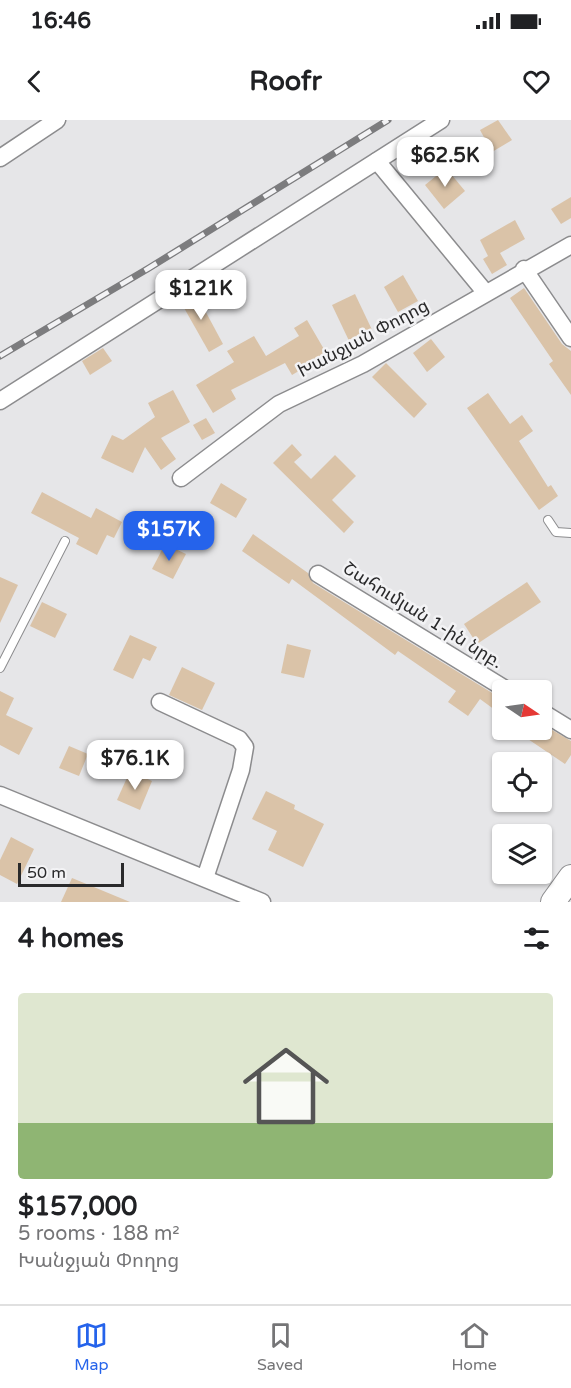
<!DOCTYPE html>
<html lang="en">
<head>
<meta charset="utf-8">
<style>
  body { margin:0; font-family:"Varela Round","Noto Sans Armenian",sans-serif; background:#f6f6f6; color:#202124; height:100vh; display:flex; flex-direction:column; font-size:22px; white-space:nowrap }
  * { box-sizing:border-box; margin:0 }
  p { font-size:20px; color:#757577 }
  .icon { flex:none; width:33px; height:33px; fill:none; stroke:currentColor; stroke-width:2; stroke-linecap:round; stroke-linejoin:round }
  .map { position:relative; height:782px; overflow:hidden }
  .sheet { display:flex; flex-direction:column; background:#fff; flex:1 }
  .sheet>* { flex:none }
  .needle { width:39px; rotate:103deg }
  .fabs { position:absolute; left:492px; top:560px; display:grid; gap:12px }
  .fabs a { display:grid; place-items:center; width:60px; height:60px; border-radius:6px; background:#fff; box-shadow:0 2px 4px #0004; font-size:30px }
  .scale { position:absolute; left:18px; bottom:15px; width:106px; box-sizing:border-box; padding-left:6px; border:3px solid #2a2a2b; border-top:0; font-size:16px; line-height:21px; white-space:nowrap; color:#2a2a2b; -webkit-text-stroke:4px #f3f3f5; paint-order:stroke }
  .price { position:absolute; translate:-50% -51px; padding:0 14px; border-radius:12px; background:#fff; color:#222; font-size:20px; line-height:39px; filter:drop-shadow(0 2px 3px #0008) }
  .price::after { content:''; position:absolute; left:50%; top:36px; width:18px; height:14px; margin-left:-9px; background:inherit; clip-path:polygon(0 0,100% 0,50% 100%) }
  .price.current { background:#2563eb; color:#fff }
  ul { padding:0; list-style:none }
  li { display:grid; align-content:center; gap:12px; height:318px; padding:0 18px }
  li+li { border-top:2px solid #e0e0e0 }
  li span { display:grid; place-items:center; height:186px; border-radius:6px; color:#555 }
  li>.icon { margin-inline-start:auto }
  span .icon { width:108px; height:108px; fill:#fffc; stroke-width:1 }
  li b { font-size:26px }
  h2 { display:flex; justify-content:space-between; align-items:center; height:72px; padding:0 18px; font-size:26px }
  .status { display:flex; justify-content:space-between; align-items:center; height:42px; padding:0 30px; background:#fff; direction:ltr }
  .status svg { height:16px; fill:currentColor }
  header { display:flex; justify-content:space-between; align-items:center; height:78px; padding:0 18px; background:#fff; font-size:27px; font-weight:700 }
  .menu { display:flex; justify-content:space-around; align-items:center; height:84px; border-top:2px solid #e0e0e0; background:#fff; font-size:16px; color:#757577 }
  .menu a { display:grid; justify-items:center; gap:3px }
  .menu .current { color:#2563eb }
  .map>svg:first-child { display:block }
  .building { fill:#dac3a8 }
  .lines { fill:none; stroke-linecap:round; stroke-linejoin:round }
  .lane-casing { stroke:#8c8c8e; stroke-width:10 }
  .street-casing { stroke:#8c8c8e; stroke-width:19 }
  .secondary-casing { stroke:#8c8c8e; stroke-width:26 }
  .lane { stroke:#fff; stroke-width:8 }
  .street { stroke:#fff; stroke-width:16 }
  .secondary { stroke:#fff; stroke-width:24 }
  .rail-casing { stroke:#7c7c7e; stroke-width:7 }
  .rail { stroke:#f3f3f5; stroke-width:4.5; stroke-dasharray:14; stroke-linecap:butt }
  .labels { text-anchor:middle; dominant-baseline:central; stroke-width:5; stroke-linejoin:round; paint-order:stroke }
  .street-label { font-size:18px; fill:#2a2a2b; stroke:#f3f3f5 }
</style>
</head>
<body>
<div class="status"><b>16:46</b><svg viewBox="0 0 49 12"><path d="M0 12V9h3v3zM5 12V6h3v6zM10 12V3h3v9zM15 12V0h3v12zM26 1h20v11H26zM47 4h2v5h-2z"/></svg></div>
<header><svg class="icon" aria-label="back" viewBox="0 0 24 24"><path d="M15 5l-7 7 7 7"/></svg>Roofr<svg class="icon" aria-label="heart" viewBox="0 0 24 24"><path d="M12 20l-8-8c-3-5 5-10 8-4 3-6 11-1 8 4z"/></svg></header>
<div class="map">
<svg width="571" height="782" viewBox="0 0 571 782">
  <rect width="100%" height="100%" fill="#e6e6e8"/>
  <g class="building">
    <polygon points="498,0 512,20 492,32 480,10"/>
    <polygon points="446,48 465,71 444,89 425,65"/>
    <polygon points="571,77 571,98 561,104 551,89"/>
    <polygon points="515,100 525,119 500,133 507,145 492,154 483,139 488,136 480,120"/>
    <polygon points="403,155 418,181 398,192 384,167"/>
    <polygon points="524,168 562,224 571,231 571,275 549,244 553,241 510,178"/>
    <polygon points="194,170 223,224 209,232 179,179"/>
    <polygon points="355,174 374,214 351,225 332,185"/>
    <polygon points="307,200 332,243 319,251 314,242 292,255 285,243 231,270 236,279 213,293 196,265 234,242 227,231 254,216 266,236 299,216 294,208"/>
    <polygon points="431,219 445,237 427,252 413,233"/>
    <polygon points="103,228 112,241 90,255 82,241"/>
    <polygon points="386,243 427,284 414,298 372,257"/>
    <polygon points="173,270 190,302 161,318 176,339 161,350 145,327 133,353 101,338 112,315 123,320 155,297 148,283"/>
    <polygon points="488,273 510,304 522,295 533,311 519,321 548,367 551,365 558,376 539,390 467,288"/>
    <polygon points="206,298 215,313 202,320 193,305"/>
    <polygon points="292,324 302,335 294,342 311,359 335,335 356,356 332,380 354,402 344,413 273,343"/>
    <polygon points="221,363 247,379 236,398 210,383"/>
    <polygon points="42,372 91,398 96,388 122,402 114,418 107,415 97,435 76,424 79,418 31,393"/>
    <polygon points="253,414 308,453 313,463 502,579 495,590 480,579 468,596 448,582 456,571 398,531 395,535 292,459 289,464 242,431"/>
    <polygon points="165,424 186,434 173,459 152,449"/>
    <polygon points="0,457 18,465 0,503"/>
    <polygon points="527,462 541,482 477,524 464,504"/>
    <polygon points="42,482 67,494 55,518 30,506"/>
    <polygon points="130,515 157,527 150,541 143,538 133,559 113,550"/>
    <polygon points="287,524 311,530 304,558 281,553"/>
    <polygon points="182,547 215,563 202,590 169,575"/>
    <polygon points="0,571 14,578 6,595 33,608 19,635 0,625"/>
    <polygon points="542,604 571,621 571,635 565,644 513,609 542,609"/>
    <polygon points="69,626 88,634 79,656 59,648"/>
    <polygon points="130,651 152,661 140,690 117,680"/>
    <polygon points="266,671 295,685 294,689 324,704 303,747 268,730 277,711 252,699"/>
    <polygon points="11,717 34,729 17,764 0,755 0,740"/>
    <polygon points="72,758 130,782 61,782"/>
  </g>
  <g class="lines">
    <defs>
      <g id="lane">
        <polyline points="548,400 556,412 571,413"/>
        <polyline points="0,548 65,421"/>
      </g>
      <g id="street">
        <polyline points="0,38 57,0"/>
        <polyline points="377,41 485,172"/>
        <polyline points="524,149 571,218"/>
        <polyline points="0,281 441,0"/>
        <polyline points="181,358 279,284 363,244 571,125"/>
        <polyline points="318,454 507,570"/>
        <polyline points="160,582 239,619 245,627 241,650 205,758"/>
        <polyline points="542,592 571,610"/>
        <polyline points="0,675 262,782"/>
      </g>
      <polyline id="secondary" points="553,782 571,757"/>
    </defs>
    <use href="#lane" class="lane-casing"/>
    <use href="#street" class="street-casing"/>
    <use href="#secondary" class="secondary-casing"/>
    <use href="#lane" class="lane"/>
    <use href="#street" class="street"/>
    <use href="#secondary" class="secondary"/>
    <defs>
      <polyline id="rail" points="0,236 149,148 388,0"/>
    </defs>
    <use href="#rail" class="rail-casing"/>
    <use href="#rail" class="rail"/>
  </g>
  <g class="labels">
    <g class="street-label">
      <text transform="translate(363 218) rotate(-28)">Խանջյան Փողոց</text>
      <text transform="translate(423 495) rotate(32)">Շահումյան 1-ին նրբ.</text>
    </g>
  </g>
</svg>
<div class="fabs">
<a><svg class="needle" viewBox="-14 -14 28 28"><path d="M0-13l5 13h-10z" fill="#e53935"/><path d="M0 13l5-13h-10z" fill="#757577"/></svg></a>
<a><svg class="icon" aria-label="locate" viewBox="0 0 24 24"><circle cx="12" cy="12" r="6"/><path d="M12 2v4M12 18v4M2 12h4M18 12h4"/></svg></a>
<a><svg class="icon" aria-label="layers" viewBox="0 0 24 24"><path d="M12 4l9 5-9 5-9-5zM3 14l9 5 9-5"/></svg></a>
</div>
<div class="scale">50 m</div>
<b class="price" style="left:445px;top:68px">$62.5K</b>
<b class="price" style="left:201px;top:201px">$121K</b>
<b class="price current" style="left:169px;top:442px">$157K</b>
<b class="price" style="left:135px;top:671px">$76.1K</b>
</div>
<section class="sheet">
<h2>4 homes<svg class="icon" aria-label="filters" viewBox="0 0 24 24"><path d="M4 7h16M4 17h16"/><circle cx="9" cy="7" r="2"/><circle cx="15" cy="17" r="2"/></svg></h2>
<ul>
<li><span style="background:linear-gradient(#dfe7d0 70%,#8fb573 0)"><svg class="icon" aria-label="home" viewBox="0 0 24 24"><path d="M3 11l9-7 9 7M6 9v11h12V9"/></svg></span><div><b>$157,000</b><p>5 rooms · 188 m²</p><p>Խանջյան Փողոց</p></div></li>
</ul>
</section>
<nav class="menu">
<a class="current"><svg class="icon" aria-label="map" viewBox="0 0 24 24"><path d="M3 6l6-2 6 2 6-2v14l-6 2-6-2-6 2zM9 4v14M15 6v14"/></svg>Map</a>
<a><svg class="icon" aria-label="saved" viewBox="0 0 24 24"><path d="M7 4h10v16l-5-4-5 4z"/></svg>Saved</a>
<a><svg class="icon" aria-label="home" viewBox="0 0 24 24"><path d="M3 11l9-7 9 7M6 9v11h12V9"/></svg>Home</a>
</nav>
</body>
</html>
